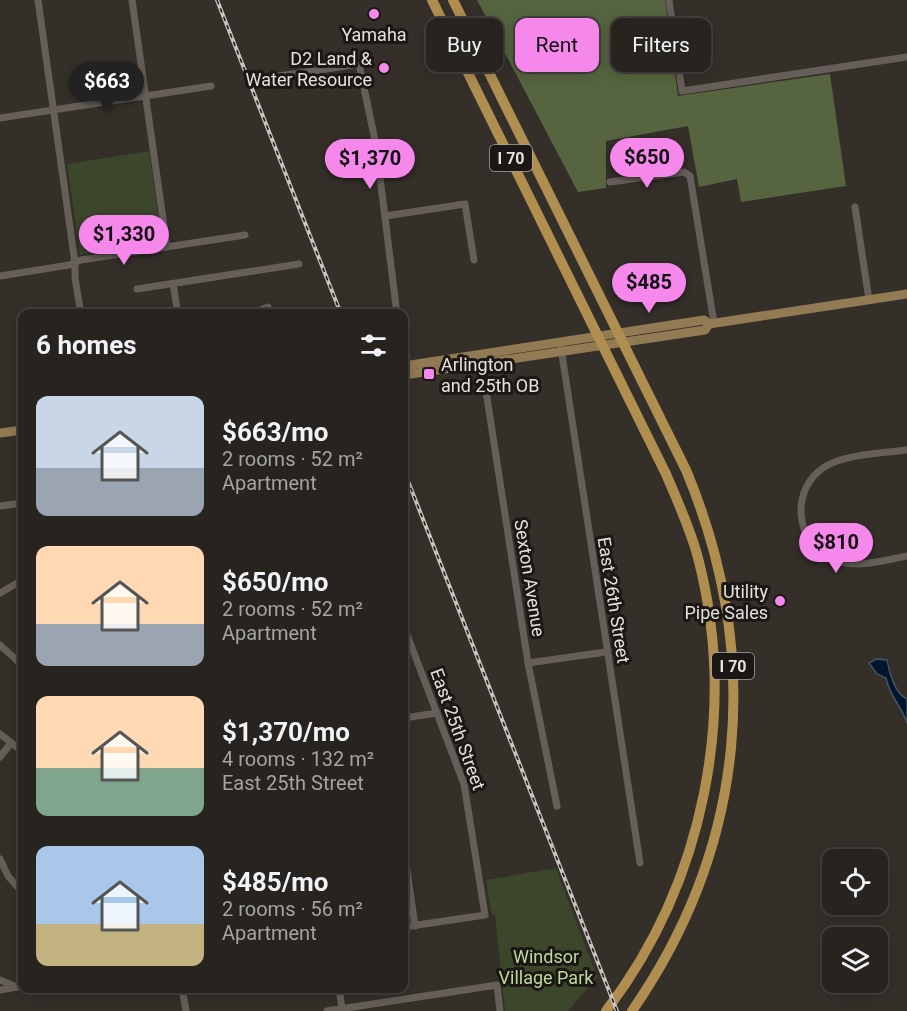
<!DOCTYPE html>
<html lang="en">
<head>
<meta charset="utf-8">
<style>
  body { margin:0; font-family:Roboto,sans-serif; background:#332f2c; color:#f1f3f6; height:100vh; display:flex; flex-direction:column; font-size:22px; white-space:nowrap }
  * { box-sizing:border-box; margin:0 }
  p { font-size:20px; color:#a4a4a4 }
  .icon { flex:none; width:33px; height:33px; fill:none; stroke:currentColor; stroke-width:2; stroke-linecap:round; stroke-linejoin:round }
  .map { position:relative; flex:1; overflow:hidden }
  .sheet { position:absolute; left:18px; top:309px; width:390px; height:684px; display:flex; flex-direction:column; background:#27231f; border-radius:12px; box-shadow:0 3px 15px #0003,0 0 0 2px #43403d }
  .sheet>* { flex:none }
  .banner { position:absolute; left:426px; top:18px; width:390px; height:54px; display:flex; gap:12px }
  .buttons { position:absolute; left:822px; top:849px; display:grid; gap:12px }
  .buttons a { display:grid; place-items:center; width:66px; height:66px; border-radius:12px; background:#27231f; box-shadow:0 3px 15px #0003,0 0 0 2px #43403d; font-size:30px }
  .price { position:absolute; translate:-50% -51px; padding:0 14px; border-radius:21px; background:#f688ec; color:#111; font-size:20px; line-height:39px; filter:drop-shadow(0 2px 3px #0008) }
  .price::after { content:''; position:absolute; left:50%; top:36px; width:18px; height:14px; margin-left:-9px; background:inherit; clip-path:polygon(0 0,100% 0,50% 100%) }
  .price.current { background:#222; color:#fff }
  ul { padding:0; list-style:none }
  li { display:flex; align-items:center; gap:18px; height:150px; padding:0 18px }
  li span { display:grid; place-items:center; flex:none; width:168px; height:120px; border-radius:12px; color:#555 }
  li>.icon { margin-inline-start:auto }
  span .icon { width:72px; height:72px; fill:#fffc; stroke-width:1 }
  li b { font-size:26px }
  h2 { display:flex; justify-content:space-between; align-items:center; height:72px; padding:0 18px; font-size:26px }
  .pill { padding:0 21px; border-radius:12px; background:#27231f; box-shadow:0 3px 15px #0003,0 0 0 2px #43403d; font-size:21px; line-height:54px }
  .pill.current { background:#f688ec; color:#111 }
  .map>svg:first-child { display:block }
  .green { fill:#3b462b }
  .forest { fill:#566540 }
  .water { fill:#00162e; stroke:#455362; stroke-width:1.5 }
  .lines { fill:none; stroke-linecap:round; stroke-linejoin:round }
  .minor { stroke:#665f59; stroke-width:7 }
  .major { stroke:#927b54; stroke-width:9 }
  .highway { stroke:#b08e50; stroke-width:10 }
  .rail-casing { stroke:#c8c4bf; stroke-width:4 }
  .rail { stroke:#1a1715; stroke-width:1.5; stroke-dasharray:4.5; stroke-linecap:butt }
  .poi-dot { fill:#f688ec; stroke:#1a1715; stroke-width:2 }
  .labels { text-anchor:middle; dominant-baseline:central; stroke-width:6; stroke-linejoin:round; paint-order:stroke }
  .shield { fill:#1a1715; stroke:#a8a4a1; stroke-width:1.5 }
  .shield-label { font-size:16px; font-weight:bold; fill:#e5e1dd }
  .poi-label { font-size:18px; fill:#e5e1dd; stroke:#1a1715; text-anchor:end }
  .street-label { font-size:18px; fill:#e5e1dd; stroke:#1a1715 }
  .park-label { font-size:18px; fill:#bed99a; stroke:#1a1715 }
</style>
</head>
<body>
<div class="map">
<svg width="907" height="1011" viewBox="0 0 907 1011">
  <rect width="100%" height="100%" fill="#342f29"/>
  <g class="green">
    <polygon points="149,151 162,241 159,243 80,255 67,164"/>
    <polygon points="556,868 597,977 568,1011 505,1011 495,915 492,915 486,880"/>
  </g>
  <polygon class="forest" points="477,0 665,0 678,96 830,74 846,186 741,202 737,179 699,187 688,126 606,141 606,188 578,192"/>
  <path class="water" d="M876,659L887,660C889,672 895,694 907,699V723C902,707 889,695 886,678L877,674L869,663Z"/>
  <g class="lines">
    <g class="minor">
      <polyline points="38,0 75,263 75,278 81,314"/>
      <polyline points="132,0 167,247"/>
      <polyline points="669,0 682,91 907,57"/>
      <polyline points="259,79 359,64 376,145 397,314"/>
      <polyline points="0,118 211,86"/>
      <polyline points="610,182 684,172 690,176 714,323"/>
      <polyline points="855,207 869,300"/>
      <polyline points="385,216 465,204 474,260"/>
      <polyline points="0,276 69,265 81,260 245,235"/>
      <polyline points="173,284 178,314"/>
      <polyline points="137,289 299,264"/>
      <polyline points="250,314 268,307"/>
      <polyline points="561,348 640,863"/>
      <polyline points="481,359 528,663 557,806"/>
      <path d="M907,450C884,453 847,454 826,466C789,488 794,545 835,560C856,569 885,560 907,556"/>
      <polyline points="0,506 22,503"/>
      <polyline points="0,593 22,580"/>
      <polyline points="404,627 464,784 485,915 404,927"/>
      <polyline points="0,645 22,665"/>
      <polyline points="528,663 606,652"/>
      <polyline points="404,718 437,713"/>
      <polyline points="0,734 22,751"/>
      <polyline points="0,757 11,743"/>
      <polyline points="404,849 415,926"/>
      <polyline points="0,859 8,876 22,892"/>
      <polyline points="0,980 17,987"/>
      <polyline points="182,988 186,1011"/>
      <polyline points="339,988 342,1009"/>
      <polyline points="0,990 22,986"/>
      <polyline points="327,1011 497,985 500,1011"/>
    </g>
    <g class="major">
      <polyline points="404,366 704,320 709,324"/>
      <polyline points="404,375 705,330 709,324 907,294"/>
      <polyline points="0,433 22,430"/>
    </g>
    <g class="highway">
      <path d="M432,0L666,474C677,500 689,526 697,554C739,711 704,883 606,1011"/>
      <path d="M453,0L686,470C763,655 747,845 632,1011"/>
    </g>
    <defs>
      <g id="rail">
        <polyline points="217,0 341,314"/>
        <polyline points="404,471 617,1011"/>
      </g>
    </defs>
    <use href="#rail" class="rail-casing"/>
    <use href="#rail" class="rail"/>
  </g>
  <g class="poi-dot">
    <circle cx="374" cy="14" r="6"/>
    <circle cx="384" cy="68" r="6"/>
    <rect x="423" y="368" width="12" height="12" rx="3"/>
    <circle cx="780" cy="601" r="6"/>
  </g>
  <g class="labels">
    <g class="shield">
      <rect x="490" y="145" width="42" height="26" rx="4.5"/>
      <rect x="712" y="653" width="42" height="26" rx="4.5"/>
    </g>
    <g class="shield-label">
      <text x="511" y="158">I 70</text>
      <text x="733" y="666">I 70</text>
    </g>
    <g class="poi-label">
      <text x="374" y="34" text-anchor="middle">Yamaha</text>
      <text x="372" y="58">D2 Land &amp;<tspan x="372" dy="21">Water Resource</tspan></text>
      <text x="441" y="364" text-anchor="start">Arlington<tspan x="441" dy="21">and 25th OB</tspan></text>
      <text x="768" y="591">Utility<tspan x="768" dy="21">Pipe Sales</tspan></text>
    </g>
    <g class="street-label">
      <text transform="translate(530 578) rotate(81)">Sexton Avenue</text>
      <text transform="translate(614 600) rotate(81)">East 26th Street</text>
      <text transform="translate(458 729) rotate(70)">East 25th Street</text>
    </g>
    <g class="park-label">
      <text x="546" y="956">Windsor<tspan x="546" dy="21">Village Park</tspan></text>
    </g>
  </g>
</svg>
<div class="buttons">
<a><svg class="icon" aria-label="locate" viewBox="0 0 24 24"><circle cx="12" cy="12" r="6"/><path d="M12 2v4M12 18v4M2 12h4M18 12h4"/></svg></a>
<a><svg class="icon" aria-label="layers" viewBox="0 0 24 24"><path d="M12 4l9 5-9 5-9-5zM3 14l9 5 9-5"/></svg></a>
</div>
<b class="price current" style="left:107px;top:113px">$663</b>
<b class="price" style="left:647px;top:189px">$650</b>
<b class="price" style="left:370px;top:190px">$1,370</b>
<b class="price" style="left:124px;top:266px">$1,330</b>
<b class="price" style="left:649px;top:314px">$485</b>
<b class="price" style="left:836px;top:574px">$810</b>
<div class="banner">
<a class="pill">Buy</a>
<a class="pill current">Rent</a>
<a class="pill">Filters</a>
</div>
<section class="sheet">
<h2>6 homes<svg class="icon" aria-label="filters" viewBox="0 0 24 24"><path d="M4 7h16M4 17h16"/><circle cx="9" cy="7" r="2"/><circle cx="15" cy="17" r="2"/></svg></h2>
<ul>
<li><span style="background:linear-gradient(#c9d6e8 60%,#9aa5b1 0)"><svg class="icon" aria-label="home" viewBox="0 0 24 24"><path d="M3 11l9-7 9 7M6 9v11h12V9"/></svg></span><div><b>$663/mo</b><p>2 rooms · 52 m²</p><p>Apartment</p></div></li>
<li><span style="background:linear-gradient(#ffd9b3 65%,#9aa5b1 0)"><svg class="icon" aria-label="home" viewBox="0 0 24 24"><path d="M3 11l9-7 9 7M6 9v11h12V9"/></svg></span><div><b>$650/mo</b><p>2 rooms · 52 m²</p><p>Apartment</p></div></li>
<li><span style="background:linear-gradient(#ffd9b3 60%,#7fa58c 0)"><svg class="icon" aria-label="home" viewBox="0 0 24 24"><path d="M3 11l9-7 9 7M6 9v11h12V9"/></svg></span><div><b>$1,370/mo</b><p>4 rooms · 132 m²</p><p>East 25th Street</p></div></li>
<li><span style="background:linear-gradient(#a9c7e8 65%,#c2b280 0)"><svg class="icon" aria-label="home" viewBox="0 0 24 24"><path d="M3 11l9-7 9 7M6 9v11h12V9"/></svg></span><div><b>$485/mo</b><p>2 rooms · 56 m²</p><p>Apartment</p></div></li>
</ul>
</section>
</div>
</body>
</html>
